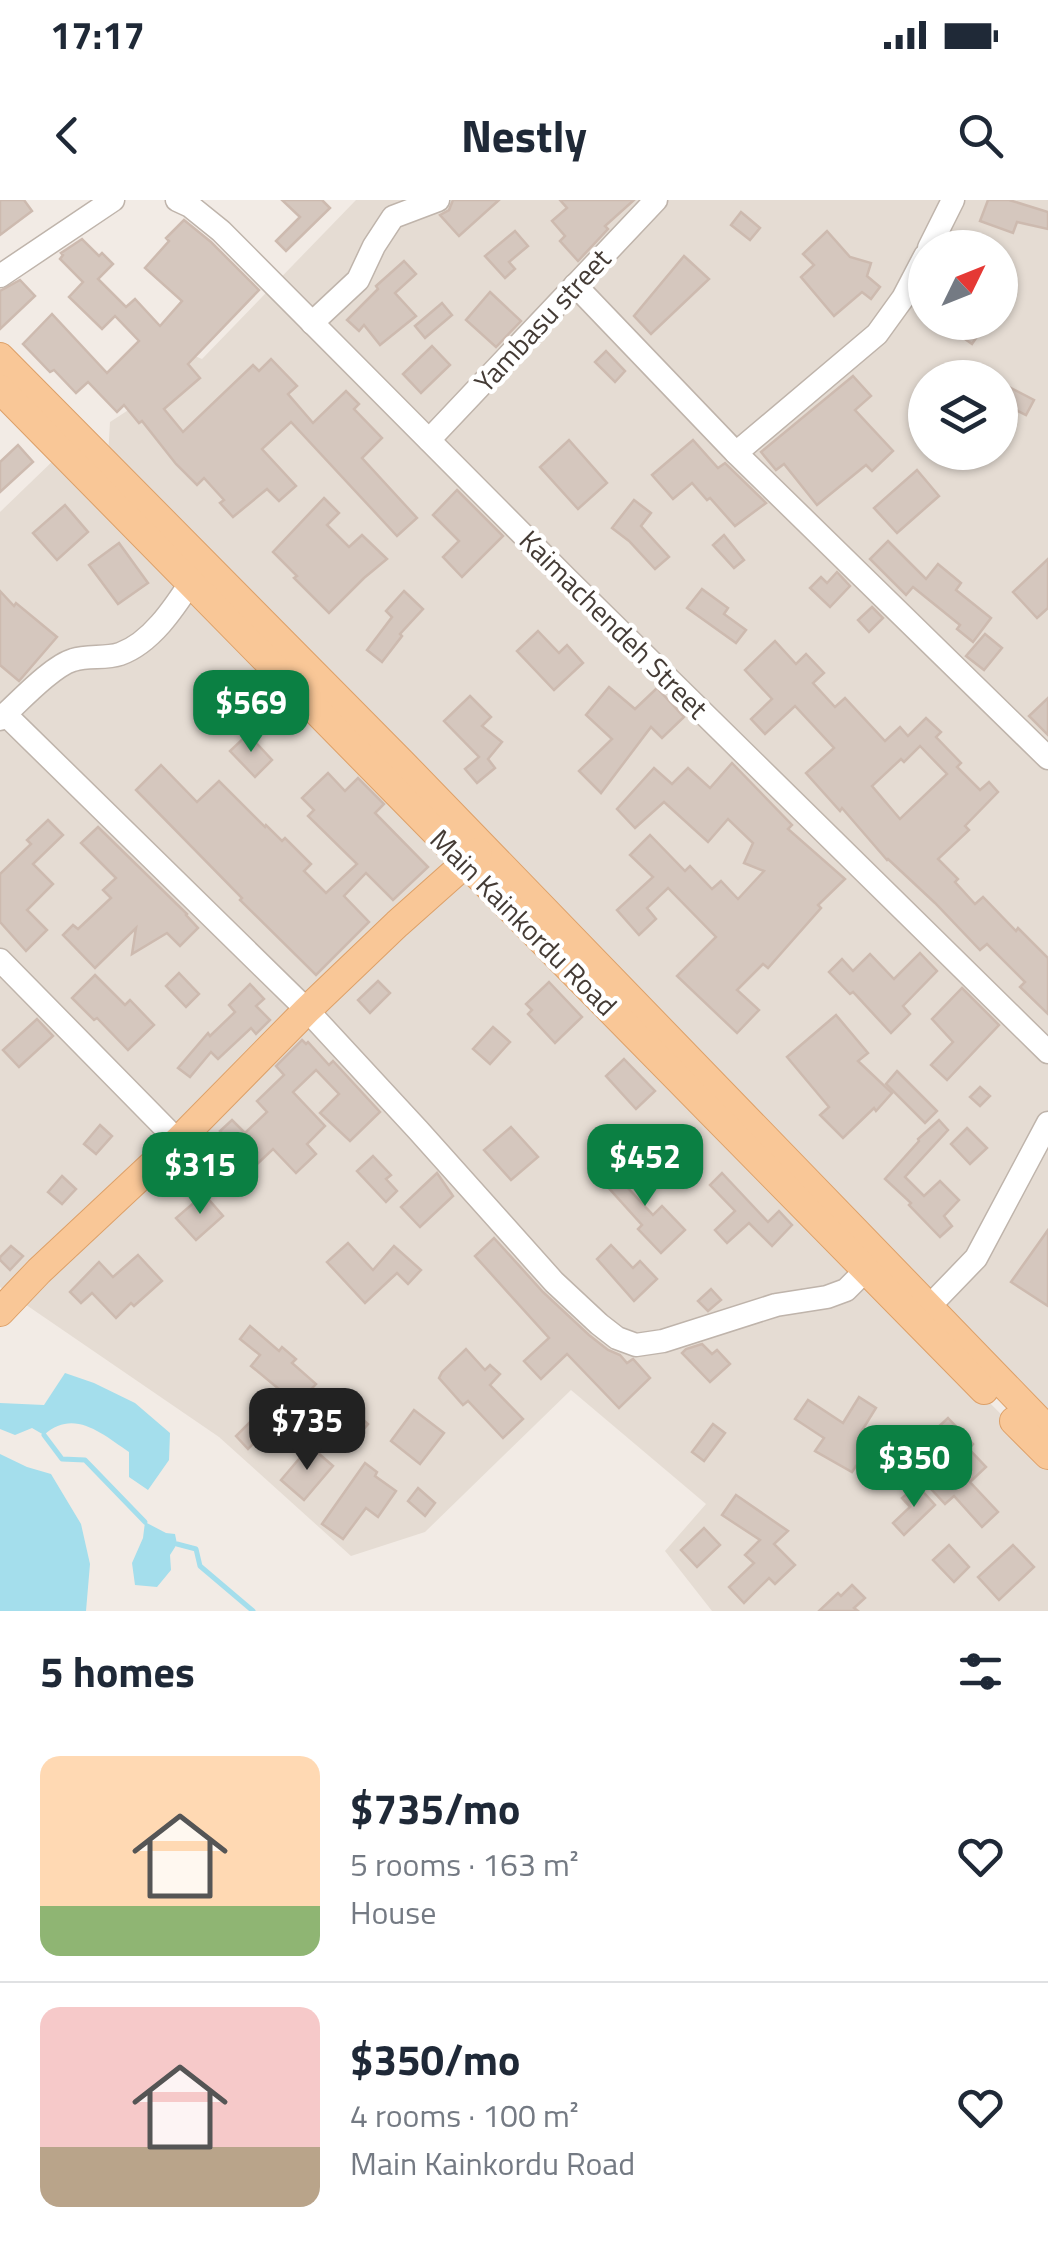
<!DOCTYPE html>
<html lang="en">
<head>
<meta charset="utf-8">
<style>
  body { margin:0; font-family:"Titillium Web",sans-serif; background:#f2f2f3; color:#1f2937; height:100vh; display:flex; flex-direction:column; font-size:38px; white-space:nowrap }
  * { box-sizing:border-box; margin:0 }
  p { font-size:32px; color:#747a83 }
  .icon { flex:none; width:55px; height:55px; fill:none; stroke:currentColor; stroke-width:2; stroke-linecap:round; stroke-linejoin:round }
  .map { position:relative; height:1411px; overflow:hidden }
  .panel { display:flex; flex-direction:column; background:#fff; flex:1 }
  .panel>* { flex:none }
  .needle { width:65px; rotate:47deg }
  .controls { position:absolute; left:908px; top:30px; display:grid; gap:20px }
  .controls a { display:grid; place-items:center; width:110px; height:110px; border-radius:50%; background:#fff; box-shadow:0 2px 8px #0004; font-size:50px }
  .price { position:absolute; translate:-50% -85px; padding:0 22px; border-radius:20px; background:#0b8043; color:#fff; font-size:32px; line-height:65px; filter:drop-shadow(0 2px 5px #0008) }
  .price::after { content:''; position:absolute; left:50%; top:60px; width:30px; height:22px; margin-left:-15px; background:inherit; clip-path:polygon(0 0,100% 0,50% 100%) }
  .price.current { background:#222; color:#fff }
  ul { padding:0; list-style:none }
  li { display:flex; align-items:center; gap:30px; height:250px; padding:0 40px }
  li+li { border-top:2px solid #e0e1e3 }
  li span { display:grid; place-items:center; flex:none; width:280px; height:200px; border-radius:20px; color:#555 }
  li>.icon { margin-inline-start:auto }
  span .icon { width:120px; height:120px; fill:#fffc; stroke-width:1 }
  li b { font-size:42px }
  h2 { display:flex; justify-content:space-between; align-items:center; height:120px; padding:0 40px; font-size:42px }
  .status { display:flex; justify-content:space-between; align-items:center; height:70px; padding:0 50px; background:#fff; direction:ltr }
  .status svg { height:28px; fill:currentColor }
  header { display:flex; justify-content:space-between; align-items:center; height:130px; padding:0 40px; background:#fff; font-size:45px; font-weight:700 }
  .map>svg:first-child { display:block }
  .residential { fill:#e5dcd3; fill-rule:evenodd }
  .water { fill:#a4deec }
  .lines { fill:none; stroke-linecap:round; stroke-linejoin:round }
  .stream { stroke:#a4deec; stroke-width:5 }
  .building { fill:#d5c7be; stroke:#cdbaaf; stroke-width:2.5; fill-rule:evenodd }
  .minor-casing { stroke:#bfb4ab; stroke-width:25 }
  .major-casing { stroke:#dda068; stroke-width:30 }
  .minor { stroke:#fff; stroke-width:22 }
  .major { stroke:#f9c797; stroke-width:28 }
  .labels { text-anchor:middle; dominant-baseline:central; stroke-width:9; stroke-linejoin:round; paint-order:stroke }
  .street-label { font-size:28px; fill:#443b35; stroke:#fff }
</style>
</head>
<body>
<div class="status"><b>17:17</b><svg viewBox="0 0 49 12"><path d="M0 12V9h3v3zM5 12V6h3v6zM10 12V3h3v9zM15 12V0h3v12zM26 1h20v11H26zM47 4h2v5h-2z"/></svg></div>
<header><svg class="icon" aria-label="back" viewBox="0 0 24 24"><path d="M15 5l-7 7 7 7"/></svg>Nestly<svg class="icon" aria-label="search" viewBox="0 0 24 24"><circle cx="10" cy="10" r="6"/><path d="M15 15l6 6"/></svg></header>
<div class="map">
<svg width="1048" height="1411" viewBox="0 0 1048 1411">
  <rect width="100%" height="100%" fill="#f2ebe5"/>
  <g class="residential">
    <path d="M356,0H1048V1221L108,257L110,222L130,209L190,154L202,159ZM925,48H1000V122H925ZM925,178H1000V252H925Z"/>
    <polygon points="58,256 1048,1262 1048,1411 712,1411 665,1351 706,1304 571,1190 425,1332 351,1356 219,1237 0,1087 0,312"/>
  </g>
  <g class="water">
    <path d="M65,1173L94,1183L135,1203L170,1233L169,1260L148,1290L129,1277V1252C102,1234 74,1208 44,1235L32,1228L15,1235L0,1229V1203L44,1205Z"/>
    <polygon points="0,1254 27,1267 51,1274 81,1324 90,1364 86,1411 0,1411"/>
    <polygon points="145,1322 166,1333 175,1334 177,1344 170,1355 171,1370 157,1387 135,1385 132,1363 143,1338"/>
  </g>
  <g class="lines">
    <g class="stream">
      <polyline points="44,1235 62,1259 85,1260 145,1322"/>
      <polyline points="177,1344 196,1349 200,1366 253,1411"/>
    </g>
  </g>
  <g class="building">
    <polygon points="0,0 24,0 32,11 0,35"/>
    <polygon points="282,0 322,0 330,8 286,51 276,41 300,17"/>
    <polygon points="453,0 499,0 459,36 440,15 449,10"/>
    <polygon points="560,0 634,0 605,26 608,29 578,61 560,41 565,36 552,21 567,8"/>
    <polygon points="988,0 1009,0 1048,12 1048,29 1017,22 1013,33 980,21"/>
    <polygon points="741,12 760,28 750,40 731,25"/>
    <polygon points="184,20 211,42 259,90 188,164 200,178 164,209 183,232 253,165 259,171 271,159 297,186 288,194 313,223 346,191 359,204 354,209 382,238 362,258 417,318 397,336 291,222 262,249 296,286 279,301 267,289 233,317 220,303 224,300 204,278 197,285 176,264 142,221 139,223 124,205 117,212 88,182 76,193 54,170 50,172 23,144 52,114 107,173 139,141 115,116 102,129 69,97 83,82 60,59 63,55 61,53 82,39 99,56 102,53 113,64 98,79 126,107 135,99 160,126 182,101 145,68 169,41 166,38"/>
    <polygon points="515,31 528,46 509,62 515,69 505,78 485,56"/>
    <polygon points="827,31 850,57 871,63 867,76 880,87 871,99 862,92 834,116 801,77 814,65 803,54"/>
    <polygon points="684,56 709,79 651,134 634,116"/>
    <polygon points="404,61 416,74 395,93 416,116 380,145 364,125 359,131 347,120 378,89 376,86"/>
    <polygon points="20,80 35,96 0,129 0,91"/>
    <polygon points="490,92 521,121 496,147 466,120"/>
    <polygon points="442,103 452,115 425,138 415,126"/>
    <polygon points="941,122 987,122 972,144"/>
    <polygon points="432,146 450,165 421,193 403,174"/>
    <polygon points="606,151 625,171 615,182 595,162"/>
    <polygon points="853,176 871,196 855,210 893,251 872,271 866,265 817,305 784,264 776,270 761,252"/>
    <polygon points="1007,186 1034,200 1026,215 1014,209 1000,224 1000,200"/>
    <polygon points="569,240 607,283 578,309 540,267"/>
    <polygon points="693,240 718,268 725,263 766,303 735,326 710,298 707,300 692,283 673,299 652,275"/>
    <polygon points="18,245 33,262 0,292 0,262"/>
    <polygon points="917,270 939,296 897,333 874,308"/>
    <polygon points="457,290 503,336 462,377 443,357 459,341 433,315"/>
    <polygon points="324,298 339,313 327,325 349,347 362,335 387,359 364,378 329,413 294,378 297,376 273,352"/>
    <polygon points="634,300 651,313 641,326 669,357 655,369 629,341 612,328"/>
    <polygon points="65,305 88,332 57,360 33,333"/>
    <polygon points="724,335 744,360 734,368 713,345"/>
    <polygon points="888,341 926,379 938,364 961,383 956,390 991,418 973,442 957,429 960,425 913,387 906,395 870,359"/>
    <polygon points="119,343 148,383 118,404 89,365"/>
    <polygon points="1048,359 1048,408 1037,418 1013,392"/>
    <polygon points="837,372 850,386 830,407 810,388 821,377 827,383"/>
    <polygon points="702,389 728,408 724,414 746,430 736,443 687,408"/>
    <polygon points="0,391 14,406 16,403 57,437 19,481 0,465"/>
    <polygon points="404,391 423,409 400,434 402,436 382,462 367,450 392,417 386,411"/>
    <polygon points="872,407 883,418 869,432 858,420"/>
    <polygon points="538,431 559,453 567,445 583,463 554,490 517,451"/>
    <polygon points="985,434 1002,448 984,470 966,456"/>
    <path d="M775,441L796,464L806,454L824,473L813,483L835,507L845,498L885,541L900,527L908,536L926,518L941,532L936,537L961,563L957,567L980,590L989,582L998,592L965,626L969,630L938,659L958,679L955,682L975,704L983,697L1016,731L1018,728L1048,758V814L1020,787L1025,782L987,744L980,750L935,703L888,659L887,660L842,608L840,611L806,573L834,548L795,506L765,534L751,519L772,499L745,470ZM920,546L947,574L900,619L872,586L901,559L904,562Z"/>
    <polygon points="609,487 635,509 657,488 684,517 662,538 651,527 601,593 579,571 612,539 586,515"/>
    <polygon points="470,496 491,517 482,526 502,542 488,559 495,568 477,583 465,569 479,557 444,521"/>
    <polygon points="1048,498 1048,535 1029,516"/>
    <polygon points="248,534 272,560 255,577 230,551"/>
    <polygon points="732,563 792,625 788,629 845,679 818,705 821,708 768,768 763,764 737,790 759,810 737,833 677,776 716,737 668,688 647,708 656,719 639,735 617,710 653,677 630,655 650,635 685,671 690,666 712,689 721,681 738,699 764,671 744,663 753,643 728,619 708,642 664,602 635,628 617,609 654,568 672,584 688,568 710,588"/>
    <polygon points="161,565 197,602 219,581 265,627 266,625 282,641 285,638 311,664 304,671 326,693 357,664 308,616 314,610 302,598 328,573 345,591 358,578 384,604 375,613 428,667 393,700 366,673 344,696 369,722 316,775 240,700 242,698 136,590"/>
    <polygon points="48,620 63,635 33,664 53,684 27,710 47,730 26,751 0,722 0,674 31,644 27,640"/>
    <polygon points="98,627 187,714 186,715 198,728 180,746 167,733 132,754 136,728 95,768 63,735 73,725 78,729 111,698 103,690 116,678 81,643"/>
    <polygon points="920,753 937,771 903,806 910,814 891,833 853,792 850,794 829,772 842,759 853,771 870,754 894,779"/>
    <polygon points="179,773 199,794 186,807 166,786"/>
    <polygon points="95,775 125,805 130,800 154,825 128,850 97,818 94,820 72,798"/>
    <polygon points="378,781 390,793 370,813 358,800"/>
    <polygon points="549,782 582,817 555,843 528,814 532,810 526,804"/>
    <polygon points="250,784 264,799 256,806 270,820 256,834 251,828 218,859 211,852 190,877 178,868 208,833 210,836 235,812 229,805"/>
    <polygon points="962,788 999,825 947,880 931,865 953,842 932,819"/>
    <polygon points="836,815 868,853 858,861 892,893 876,911 874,908 843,938 820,915 829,907 787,857"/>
    <polygon points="37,819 53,836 19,867 3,850"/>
    <polygon points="493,827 510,842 490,864 473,849"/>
    <polygon points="302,840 306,844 308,842 329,865 333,861 380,912 350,941 320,913 339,894 316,870 293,892 325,926 307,944 316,954 296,973 273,949 252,969 230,947 232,944 220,931 232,920 245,933 267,912 257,901 284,875 276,866"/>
    <polygon points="624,859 655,891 636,909 606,876"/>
    <polygon points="897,871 937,911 925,923 886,884"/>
    <polygon points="980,887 990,896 980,906 970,897"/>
    <polygon points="939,920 948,930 905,977 924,996 940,981 959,1000 944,1016 952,1026 940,1037 909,1005 911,1003 885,979 919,941 918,939"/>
    <polygon points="100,925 112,936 96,954 84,944"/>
    <polygon points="511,927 538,957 511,980 484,950"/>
    <polygon points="967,928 987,948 970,964 951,944"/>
    <polygon points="373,956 391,975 386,979 397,991 386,1002 357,971"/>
    <polygon points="636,957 646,969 627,987 653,1015 662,1006 685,1030 661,1053 638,1029 642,1025 606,985"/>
    <polygon points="437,973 453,996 420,1027 401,1007"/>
    <polygon points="722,973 768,1022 779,1011 792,1025 772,1046 749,1023 727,1043 715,1030 735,1011 710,985"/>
    <polygon points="62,976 76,989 62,1004 48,992"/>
    <polygon points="204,994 223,1016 196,1040 176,1018"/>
    <polygon points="1048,1030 1048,1106 1011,1082"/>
    <polygon points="494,1038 543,1092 589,1135 608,1150 620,1155 627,1163 633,1159 650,1178 619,1208 567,1154 541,1179 524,1161 549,1138 475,1056"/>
    <polygon points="348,1043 373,1070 394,1046 421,1070 408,1084 397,1073 365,1103 327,1062"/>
    <polygon points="611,1045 633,1068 640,1061 657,1079 634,1101 597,1059"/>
    <polygon points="11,1046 23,1056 10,1070 0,1060 0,1057"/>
    <polygon points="138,1055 162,1081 134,1106 131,1103 116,1118 92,1093 81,1103 70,1092 99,1062 113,1077"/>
    <polygon points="711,1089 721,1100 708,1111 698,1101"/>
    <polygon points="250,1126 279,1151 282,1147 296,1159 292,1163 316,1184 297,1204 251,1166 260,1155 240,1139"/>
    <polygon points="702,1144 712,1154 717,1150 730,1164 710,1182 682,1153 686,1149"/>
    <polygon points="466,1149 485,1170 490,1165 500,1174 490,1185 523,1219 503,1238 468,1201 463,1205 439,1178 442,1172"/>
    <polygon points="859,1197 876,1208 861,1232 873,1240 868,1248 877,1254 865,1272 856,1266 852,1272 815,1251 824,1238 795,1219 808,1200 843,1223"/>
    <polygon points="348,1206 368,1224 351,1244 330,1225"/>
    <polygon points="414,1210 444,1233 420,1264 391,1241"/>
    <polygon points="948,1218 973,1244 969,1249 986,1267 970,1282 998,1312 982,1327 954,1296 945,1304 932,1290 952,1271 923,1241"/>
    <polygon points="252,1220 264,1233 248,1249 236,1236"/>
    <polygon points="713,1224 725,1233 704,1261 692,1252"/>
    <polygon points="310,1246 333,1266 304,1300 281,1280"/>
    <polygon points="365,1263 377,1272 375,1276 396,1291 378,1317 366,1308 343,1339 322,1324"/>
    <polygon points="917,1285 935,1305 904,1335 893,1323 910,1307 902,1298"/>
    <polygon points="418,1288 435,1303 425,1316 408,1301"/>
    <polygon points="736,1295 788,1331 774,1344 795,1365 775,1384 769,1378 744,1403 729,1387 754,1363 745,1355 760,1340 722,1315"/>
    <polygon points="704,1328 720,1345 697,1367 681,1350"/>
    <polygon points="949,1345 969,1367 954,1382 933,1360"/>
    <polygon points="1013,1345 1034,1367 999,1400 978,1377"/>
    <polygon points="852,1385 865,1398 854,1408 858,1411 819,1411 838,1393 841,1396"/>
  </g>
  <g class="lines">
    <defs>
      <g id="minor">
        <polyline points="177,0 190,6 221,31 567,379 1048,852"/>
        <polyline points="929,48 953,0"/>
        <polyline points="0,76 113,0"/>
        <polyline points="575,85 736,253 1048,558"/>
        <polyline points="312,123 358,80 374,46 393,17 438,0"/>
        <polyline points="429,240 656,0"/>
        <polyline points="736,253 877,134 903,98 925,56"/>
        <polyline points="5,514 307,810 418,930 554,1082 599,1124 617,1138 636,1145 663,1141 776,1105 827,1097 846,1090 866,1070"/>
        <path d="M0,519C18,503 52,466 73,460C88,455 105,459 120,454C151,443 174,408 191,382"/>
        <polyline points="0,760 178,941"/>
        <polyline points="918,1118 976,1058 1048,923"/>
      </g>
      <g id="major">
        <polyline points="0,157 401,562 1048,1230"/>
        <polyline points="0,189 984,1190"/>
        <polyline points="0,1112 39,1071 178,941 307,810 397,724 478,652"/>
        <polyline points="1014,1221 1048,1255"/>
      </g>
    </defs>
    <use href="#minor" class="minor-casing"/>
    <use href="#major" class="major-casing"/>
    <use href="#minor" class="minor"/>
    <use href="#major" class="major"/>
  </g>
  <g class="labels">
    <g class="street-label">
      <text transform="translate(542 120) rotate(-47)">Yambasu street</text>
      <text transform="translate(614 424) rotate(45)">Kaimachendeh Street</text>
      <text transform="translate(524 722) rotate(45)">Main Kainkordu Road</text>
    </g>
  </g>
</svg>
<div class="controls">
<a><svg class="needle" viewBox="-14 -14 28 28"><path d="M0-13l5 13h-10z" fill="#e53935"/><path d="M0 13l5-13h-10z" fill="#747a83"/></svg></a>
<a><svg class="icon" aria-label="layers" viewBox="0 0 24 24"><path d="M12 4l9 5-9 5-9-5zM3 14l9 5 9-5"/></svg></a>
</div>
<b class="price" style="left:251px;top:555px">$569</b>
<b class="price" style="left:645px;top:1009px">$452</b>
<b class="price" style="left:200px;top:1017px">$315</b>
<b class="price current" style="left:307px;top:1273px">$735</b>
<b class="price" style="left:914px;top:1310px">$350</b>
</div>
<section class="panel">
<h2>5 homes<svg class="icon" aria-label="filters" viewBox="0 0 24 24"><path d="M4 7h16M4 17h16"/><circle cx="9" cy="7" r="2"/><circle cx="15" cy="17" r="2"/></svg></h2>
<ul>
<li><span style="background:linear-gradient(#ffd9b3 75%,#8fb573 0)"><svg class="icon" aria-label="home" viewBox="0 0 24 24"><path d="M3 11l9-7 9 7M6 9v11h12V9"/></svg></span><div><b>$735/mo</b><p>5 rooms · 163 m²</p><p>House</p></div><svg class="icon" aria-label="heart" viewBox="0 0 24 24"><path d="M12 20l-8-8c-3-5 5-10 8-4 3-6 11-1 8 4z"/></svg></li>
<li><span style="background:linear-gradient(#f6c9c9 70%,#b9a48a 0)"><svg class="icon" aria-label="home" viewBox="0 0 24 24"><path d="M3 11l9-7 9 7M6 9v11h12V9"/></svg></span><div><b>$350/mo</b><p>4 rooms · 100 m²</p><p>Main Kainkordu Road</p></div><svg class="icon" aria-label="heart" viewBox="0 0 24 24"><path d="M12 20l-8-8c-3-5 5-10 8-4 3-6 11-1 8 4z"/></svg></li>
</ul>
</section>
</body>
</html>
